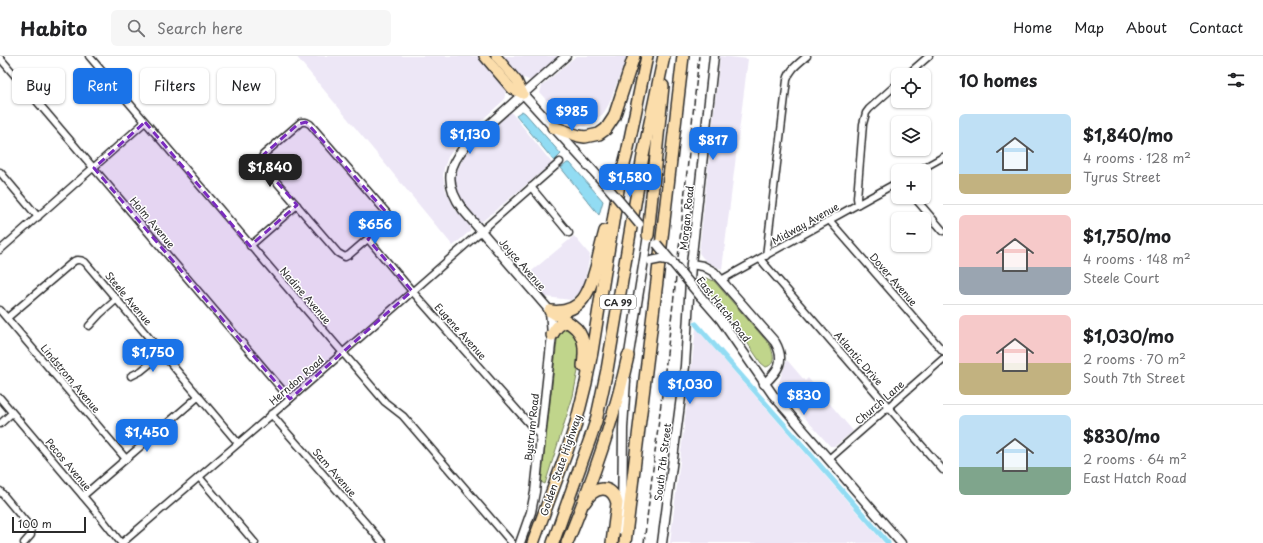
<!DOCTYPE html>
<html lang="en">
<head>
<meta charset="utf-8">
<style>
  body { margin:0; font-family:"Playpen Sans",sans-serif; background:#f6f6f6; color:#202124; height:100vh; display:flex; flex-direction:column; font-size:15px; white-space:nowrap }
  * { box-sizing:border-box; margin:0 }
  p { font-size:13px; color:#757577 }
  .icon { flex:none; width:22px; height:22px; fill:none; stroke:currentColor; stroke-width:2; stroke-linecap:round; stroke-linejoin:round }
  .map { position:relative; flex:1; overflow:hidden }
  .side { display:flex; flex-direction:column; background:#fff; width:320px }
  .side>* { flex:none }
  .banner { position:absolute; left:12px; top:12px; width:380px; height:36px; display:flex; gap:8px }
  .tools { position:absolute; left:891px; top:12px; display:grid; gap:8px }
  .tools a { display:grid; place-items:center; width:40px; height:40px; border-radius:6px; background:#fff; box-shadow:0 1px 3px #0004; font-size:20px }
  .scale { position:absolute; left:12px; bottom:10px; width:74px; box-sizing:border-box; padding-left:4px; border:2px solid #2b2b2b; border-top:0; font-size:11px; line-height:14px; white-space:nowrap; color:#2b2b2b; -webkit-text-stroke:3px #fff; paint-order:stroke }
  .price { position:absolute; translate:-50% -34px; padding:0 9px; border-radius:8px; background:#1a73e8; color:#fff; font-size:13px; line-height:26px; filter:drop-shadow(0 1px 2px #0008) }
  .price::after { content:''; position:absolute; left:50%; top:24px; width:12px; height:9px; margin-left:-6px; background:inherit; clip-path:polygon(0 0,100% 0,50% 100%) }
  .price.active { background:#222; color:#fff }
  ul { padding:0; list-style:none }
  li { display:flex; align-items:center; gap:12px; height:100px; padding:0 16px }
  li+li { border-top:1px solid #e0e0e0 }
  li span { display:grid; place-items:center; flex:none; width:112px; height:80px; border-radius:6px; color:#555 }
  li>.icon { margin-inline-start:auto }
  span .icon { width:48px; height:48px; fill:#fffc; stroke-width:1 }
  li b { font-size:17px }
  h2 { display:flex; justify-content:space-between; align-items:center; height:48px; padding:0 16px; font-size:17px }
  .chip { padding:0 14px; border-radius:6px; background:#fff; box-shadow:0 1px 3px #0004; font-size:14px; line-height:36px }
  .chip.active { background:#1a73e8; color:#fff }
  header { display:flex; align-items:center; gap:24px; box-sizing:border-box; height:56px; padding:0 20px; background:#fff; border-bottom:1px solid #e0e0e0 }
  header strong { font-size:19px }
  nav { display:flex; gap:22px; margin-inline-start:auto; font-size:14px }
  .search { width:280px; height:36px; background:#f6f6f6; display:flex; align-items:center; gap:10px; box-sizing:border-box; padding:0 14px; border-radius:6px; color:#757577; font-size:15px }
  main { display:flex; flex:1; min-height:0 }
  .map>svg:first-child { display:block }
  .built { fill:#ede7f6 }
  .green { fill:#c0d58b; stroke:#76805b }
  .water { fill:#92dcf3; stroke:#6995a3 }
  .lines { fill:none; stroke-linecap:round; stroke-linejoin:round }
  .canal { stroke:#92dcf3; stroke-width:5 }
  .street-casing { stroke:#2b2b2b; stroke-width:9 }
  .secondary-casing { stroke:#2b2b2b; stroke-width:11 }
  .primary-casing { stroke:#2b2b2b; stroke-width:12 }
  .highway-casing { stroke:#2b2b2b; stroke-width:14 }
  .street { stroke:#fff; stroke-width:6 }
  .secondary { stroke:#fff; stroke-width:8 }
  .primary { stroke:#fbddab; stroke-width:9 }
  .highway { stroke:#fbddab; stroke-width:11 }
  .rail { stroke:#2b2b2b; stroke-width:1.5; stroke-dasharray:6 3; stroke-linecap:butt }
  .secondary-bridge-casing { stroke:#2b2b2b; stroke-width:11; stroke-linecap:butt }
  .secondary-bridge { stroke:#fff; stroke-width:8 }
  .marked { fill:#7b2cbf; fill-opacity:0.2; stroke:#7b2cbf; stroke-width:3; stroke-dasharray:8 5; stroke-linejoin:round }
  .labels { text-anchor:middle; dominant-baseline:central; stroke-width:3; stroke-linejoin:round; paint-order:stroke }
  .shield { fill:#fff; stroke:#6b6b6b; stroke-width:1 }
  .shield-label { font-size:9px; font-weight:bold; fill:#2b2b2b }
  .street-label { font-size:10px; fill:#2b2b2b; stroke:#fff }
</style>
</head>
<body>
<header>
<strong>Habito</strong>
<div class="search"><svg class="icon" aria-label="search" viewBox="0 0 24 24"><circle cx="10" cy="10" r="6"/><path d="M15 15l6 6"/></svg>Search here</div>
<nav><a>Home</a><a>Map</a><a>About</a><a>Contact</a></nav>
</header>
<main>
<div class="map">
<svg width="943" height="487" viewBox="0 0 943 487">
  <rect width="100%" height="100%" fill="#fff"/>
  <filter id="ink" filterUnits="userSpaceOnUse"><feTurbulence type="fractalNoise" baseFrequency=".025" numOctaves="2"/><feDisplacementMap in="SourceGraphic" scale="8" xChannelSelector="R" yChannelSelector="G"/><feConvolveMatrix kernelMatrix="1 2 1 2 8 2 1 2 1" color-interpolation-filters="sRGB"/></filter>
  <g filter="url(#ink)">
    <g class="built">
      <polygon points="296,0 559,0 533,24 529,24 524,22 506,34 504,44 461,83 448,101 444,112 443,120 446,135 455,153 470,170 470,175 453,190"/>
      <polygon points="576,0 627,0 609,48 603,58 585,70 574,69 556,55 540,37 542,30"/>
      <polygon points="720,0 748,3 722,213 709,207 703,202 699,197"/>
      <polygon points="511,56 552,107 479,168 459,144 454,122 465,98"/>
      <polygon points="574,180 590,199 583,233 571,244 546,241 527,219"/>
      <polygon points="696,272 884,487 670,487"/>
      <polygon points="787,304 805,325 808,322 853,375 835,390 830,390 780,334 778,330 779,326"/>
    </g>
    <g class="green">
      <path d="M706,222L714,225L770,289C773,297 777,308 766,311L761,307L734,267L699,225Z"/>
      <polygon points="564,272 567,272 576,277 581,300 573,340 545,428 541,426 557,285 560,276"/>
    </g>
    <g class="water">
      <polygon points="522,55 525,57 561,98 554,105 516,59"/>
      <polygon points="567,107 570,107 603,145 599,159 561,112"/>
    </g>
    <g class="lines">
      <polyline class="canal" points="696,268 888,487"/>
      <defs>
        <g id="street">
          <polyline points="89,0 385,346 403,360 512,487"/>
          <polyline points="0,2 290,343"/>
          <polyline points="907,19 929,0"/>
          <path d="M301,66H306L310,68L387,157C388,161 388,163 386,167L349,199L345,201L338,197L262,109L261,104L263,99Z"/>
          <polyline points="918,115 943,101"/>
          <polyline points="0,116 38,161"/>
          <polyline points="531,131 569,177"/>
          <polyline points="914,141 943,175"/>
          <polyline points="858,148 857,142 863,68 866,57 869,53 898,27"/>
          <polyline points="830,165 943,295"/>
          <polyline points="368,183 412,235 540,380"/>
          <polyline points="250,190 297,149"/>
          <polyline points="0,194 145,66"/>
          <path d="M766,200L787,24C790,13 799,7 807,0"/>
          <polyline points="760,203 943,414"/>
          <polyline points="721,224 898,126"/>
          <polyline points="0,254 126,403"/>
          <path d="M7,262L74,205C78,203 81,204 85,206L238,387"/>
          <polyline points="89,270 100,258 117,243"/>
          <polyline points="131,320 141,315 163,297"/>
          <polyline points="0,342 99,459 121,487"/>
          <polyline points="271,358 383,487"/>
          <polyline points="0,368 12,357"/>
          <polyline points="829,403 943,303"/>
          <polyline points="199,421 255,487"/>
          <polyline points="0,435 30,471 31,479 24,487"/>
          <polyline points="83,440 199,340"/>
          <polyline points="122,487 290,343 560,106"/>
        </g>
        <g id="secondary">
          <polyline points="523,38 606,129"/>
          <path d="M691,208L703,210L714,216L775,286C786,305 778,315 764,328"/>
          <polyline points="701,241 721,264 773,339 901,487"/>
          <polyline points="628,304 648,179"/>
          <polyline points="622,474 623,372 626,324"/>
          <path d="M520,487L531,456L535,436L552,279L550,255L463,154C444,128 447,110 468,87L566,0"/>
          <polyline points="662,487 685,310 691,208 714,0"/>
        </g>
        <g id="primary">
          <polyline points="484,0 512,33 523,38"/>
          <polyline points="496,0 517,25 523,38"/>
        </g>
        <g id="highway">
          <polyline points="553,71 579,80 585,81 599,78 606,73 614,61 634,0"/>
          <polyline points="648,179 663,30"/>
          <path d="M550,255C583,259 590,234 597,208C599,197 602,186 605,175"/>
          <path d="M551,255C558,260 566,264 572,269C586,279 585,295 583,310"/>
          <path d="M552,279C556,272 559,267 567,266"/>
          <path d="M585,446C594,430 612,427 617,447L612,487"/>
          <polyline points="533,487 566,398 575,371 586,327 592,296 619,128 627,97 647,0"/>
          <polyline points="553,487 590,383 596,365 607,314 643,100 664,0"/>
          <path d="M567,487C592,426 614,364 628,300"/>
          <polyline points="625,487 657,225 683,0"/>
        </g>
      </defs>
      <use href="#street" class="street-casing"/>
      <use href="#secondary" class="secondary-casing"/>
      <use href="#primary" class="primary-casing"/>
      <use href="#highway" class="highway-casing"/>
      <use href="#street" class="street"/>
      <use href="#secondary" class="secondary"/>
      <use href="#primary" class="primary"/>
      <use href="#highway" class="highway"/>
      <polyline class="rail" points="644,487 674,240 699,0"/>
      <defs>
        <g id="secondary-bridge">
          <polyline points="606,129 639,168"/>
          <polyline points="657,188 701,241"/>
          <polyline points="651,205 661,203 672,205"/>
        </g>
      </defs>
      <use href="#secondary-bridge" class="secondary-bridge-casing"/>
      <use href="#secondary-bridge" class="secondary-bridge"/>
    </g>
  </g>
  <path class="marked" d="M145,66L250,190L297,149L262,109L261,101L298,68L306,66L387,157L386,167L368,183L412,235L290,343L94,112Z"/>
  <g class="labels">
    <rect class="shield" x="600" y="239" width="36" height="14" rx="3"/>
    <g class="shield-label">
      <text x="618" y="246">CA 99</text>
    </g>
    <g class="street-label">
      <text transform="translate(686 162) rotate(-84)">Morgan Road</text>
      <text transform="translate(153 166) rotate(50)">Holm Avenue</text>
      <text transform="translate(805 167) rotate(-29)">Midway Avenue</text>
      <text transform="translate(523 208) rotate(49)">Joyce Avenue</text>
      <text transform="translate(894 223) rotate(49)">Dover Avenue</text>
      <text transform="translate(306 239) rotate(49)">Nadine Avenue</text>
      <text transform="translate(129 242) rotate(50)">Steele Avenue</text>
      <text transform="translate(724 253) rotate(52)">East Hatch Road</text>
      <text transform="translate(461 275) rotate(48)">Eugene Avenue</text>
      <text transform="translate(859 302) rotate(49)">Atlantic Drive</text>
      <text transform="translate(71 322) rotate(50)">Lindstrom Avenue</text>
      <text transform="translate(296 324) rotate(-41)">Herndon Road</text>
      <text transform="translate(879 346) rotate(-41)">Church Lane</text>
      <text transform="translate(531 371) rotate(-84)">Bystrum Road</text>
      <text transform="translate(662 406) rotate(-83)">South 7th Street</text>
      <text transform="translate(69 408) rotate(50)">Pecos Avenue</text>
      <text transform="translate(560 409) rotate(-71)">Golden State Highway</text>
      <text transform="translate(335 416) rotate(49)">Sam Avenue</text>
    </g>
  </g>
</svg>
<div class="tools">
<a><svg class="icon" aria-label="locate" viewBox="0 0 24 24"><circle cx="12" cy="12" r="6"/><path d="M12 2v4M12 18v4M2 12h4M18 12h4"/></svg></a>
<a><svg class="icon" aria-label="layers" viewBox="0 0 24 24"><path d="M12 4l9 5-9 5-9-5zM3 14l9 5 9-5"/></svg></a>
<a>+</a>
<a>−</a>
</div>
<div class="scale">100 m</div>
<b class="price" style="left:572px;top:76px">$985</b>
<b class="price" style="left:470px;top:99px">$1,130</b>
<b class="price" style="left:713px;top:105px">$817</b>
<b class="price active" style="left:270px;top:132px">$1,840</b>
<b class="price" style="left:630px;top:142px">$1,580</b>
<b class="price" style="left:375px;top:189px">$656</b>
<b class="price" style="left:153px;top:317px">$1,750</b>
<b class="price" style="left:690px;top:349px">$1,030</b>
<b class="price" style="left:804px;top:360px">$830</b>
<b class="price" style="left:147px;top:397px">$1,450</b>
<div class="banner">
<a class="chip">Buy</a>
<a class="chip active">Rent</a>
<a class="chip">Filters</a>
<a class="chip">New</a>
</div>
</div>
<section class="side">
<h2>10 homes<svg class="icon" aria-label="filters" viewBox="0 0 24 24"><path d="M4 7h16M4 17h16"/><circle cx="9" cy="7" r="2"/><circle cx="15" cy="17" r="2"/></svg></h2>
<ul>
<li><span style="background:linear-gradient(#bfe0f5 75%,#c2b280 0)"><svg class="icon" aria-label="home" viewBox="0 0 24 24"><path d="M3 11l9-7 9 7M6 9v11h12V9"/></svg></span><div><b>$1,840/mo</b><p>4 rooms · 128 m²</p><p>Tyrus Street</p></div></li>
<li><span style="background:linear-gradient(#f6c9c9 65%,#9aa5b1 0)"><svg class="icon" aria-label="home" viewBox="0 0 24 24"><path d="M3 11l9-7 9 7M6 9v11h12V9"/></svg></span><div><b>$1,750/mo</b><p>4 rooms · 148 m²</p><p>Steele Court</p></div></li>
<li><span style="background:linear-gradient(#f6c9c9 60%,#c2b280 0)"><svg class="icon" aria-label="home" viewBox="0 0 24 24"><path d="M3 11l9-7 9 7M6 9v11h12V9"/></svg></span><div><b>$1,030/mo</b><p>2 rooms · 70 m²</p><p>South 7th Street</p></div></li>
<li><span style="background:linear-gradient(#bfe0f5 65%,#7fa58c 0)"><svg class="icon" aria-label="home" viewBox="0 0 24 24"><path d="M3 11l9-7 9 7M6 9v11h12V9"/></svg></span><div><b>$830/mo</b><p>2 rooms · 64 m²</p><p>East Hatch Road</p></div></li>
</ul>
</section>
</main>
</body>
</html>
